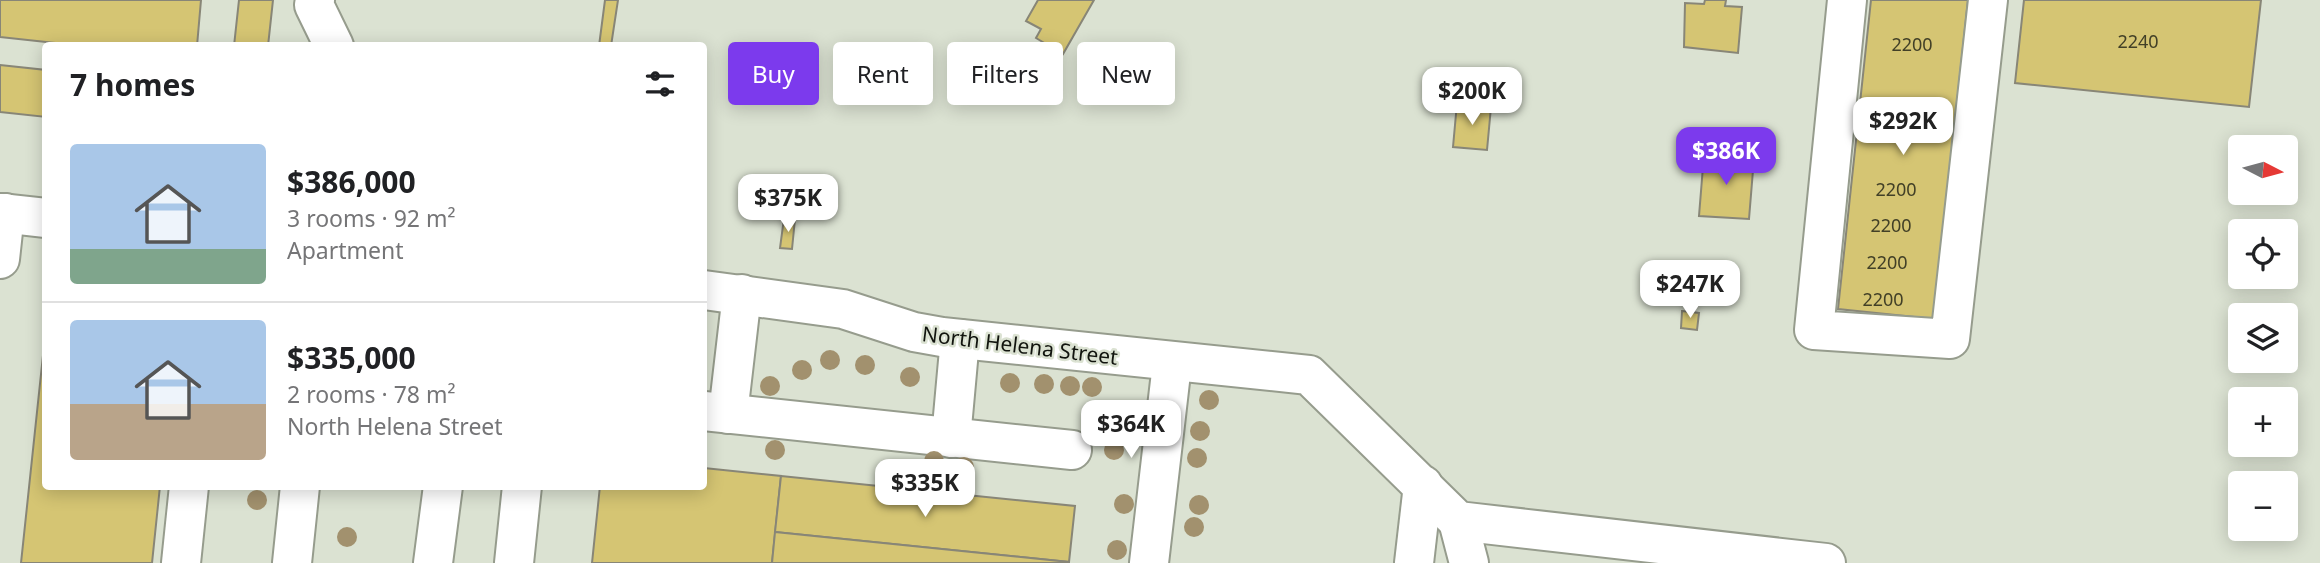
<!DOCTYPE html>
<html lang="en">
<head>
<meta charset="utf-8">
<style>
  body { margin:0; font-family:"Noto Sans",sans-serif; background:#f2f2f2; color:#202124; height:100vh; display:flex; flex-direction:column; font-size:26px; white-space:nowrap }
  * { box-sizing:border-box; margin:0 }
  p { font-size:23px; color:#757577 }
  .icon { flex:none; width:38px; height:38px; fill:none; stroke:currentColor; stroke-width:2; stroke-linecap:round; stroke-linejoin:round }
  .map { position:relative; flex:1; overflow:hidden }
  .sheet { position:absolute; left:42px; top:42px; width:665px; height:448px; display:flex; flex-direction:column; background:#fff; border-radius:7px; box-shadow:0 4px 18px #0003 }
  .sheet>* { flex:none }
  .top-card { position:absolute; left:728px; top:42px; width:665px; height:63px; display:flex; gap:14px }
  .needle { width:46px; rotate:96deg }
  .fabs { position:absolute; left:2228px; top:135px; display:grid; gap:14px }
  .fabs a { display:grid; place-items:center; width:70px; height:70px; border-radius:7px; background:#fff; box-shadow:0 4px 18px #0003; font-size:35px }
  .price { position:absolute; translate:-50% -60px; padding:0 16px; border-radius:14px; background:#fff; color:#222; font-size:23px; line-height:46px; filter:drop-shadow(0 2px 4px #0008) }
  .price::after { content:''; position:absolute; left:50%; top:42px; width:21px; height:16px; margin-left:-10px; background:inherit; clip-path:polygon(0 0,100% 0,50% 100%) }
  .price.current { background:#7c3aed; color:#fff }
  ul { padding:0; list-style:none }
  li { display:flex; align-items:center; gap:21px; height:175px; padding:0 28px }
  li+li { border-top:2px solid #e0e0e0 }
  li span { display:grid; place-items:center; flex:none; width:196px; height:140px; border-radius:7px; color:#555 }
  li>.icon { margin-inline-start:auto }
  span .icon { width:84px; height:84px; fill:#fffc; stroke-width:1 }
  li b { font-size:30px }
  h2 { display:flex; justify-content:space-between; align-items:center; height:84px; padding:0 28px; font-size:30px }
  .chip { padding:0 24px; border-radius:7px; background:#fff; box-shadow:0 4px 18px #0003; font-size:24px; line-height:63px }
  .chip.current { background:#7c3aed; color:#fff }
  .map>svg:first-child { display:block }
  .building { fill:#d5c573; stroke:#888677; stroke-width:2 }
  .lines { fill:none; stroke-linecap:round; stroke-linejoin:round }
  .minor-casing { stroke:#969c8d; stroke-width:42 }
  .minor { stroke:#fff; stroke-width:38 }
  .tree { fill:#a2916e }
  .labels { text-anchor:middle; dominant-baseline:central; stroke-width:5; stroke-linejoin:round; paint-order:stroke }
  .number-label { font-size:18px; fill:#424027 }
  .street-label { font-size:21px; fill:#11140e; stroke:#dbe2d2 }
</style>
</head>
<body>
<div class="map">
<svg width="2320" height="563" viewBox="0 0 2320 563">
  <rect width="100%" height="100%" fill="#dbe2d2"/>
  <g class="building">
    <polygon points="0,0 201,0 197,46 83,46 0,37"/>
    <polygon points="239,0 273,0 268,46 234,46"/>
    <polygon points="605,0 618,0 611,46 599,46"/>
    <polygon points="1038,0 1094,0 1063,54 1036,38 1041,29 1026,21"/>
    <polygon points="1705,0 1726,0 1725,6 1742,7 1738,53 1684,47 1685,3 1704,4"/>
    <polygon points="1871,0 1968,0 1934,319 1838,309"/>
    <polygon points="2024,0 2261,0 2249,107 2015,83"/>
    <polygon points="0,65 46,70 46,117 0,112"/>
    <polygon points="1457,103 1491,107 1487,150 1453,147"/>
    <polygon points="1704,154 1754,158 1749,219 1699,216"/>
    <polygon points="784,218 795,219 792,249 780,248"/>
    <polygon points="1682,311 1699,313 1697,330 1681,328"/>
    <polygon points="46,327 46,486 160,486 152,563 21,563"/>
    <polygon points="704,468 781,476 772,563 592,563 600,486 704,486"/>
    <polygon points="781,476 1075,506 1069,562 775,532"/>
    <polygon points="775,532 1069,562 1069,563 772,563"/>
  </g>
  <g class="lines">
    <defs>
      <g id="minor">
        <polyline points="315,0 314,5 334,46"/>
        <polyline points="1847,0 1814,330 1950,339 1988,0"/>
        <polyline points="0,213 46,218"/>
        <polyline points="0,259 5,213"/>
        <polyline points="704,290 843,309 914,332 942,337 1309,375 1458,521 1826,563"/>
        <polyline points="704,411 1072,450"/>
        <polyline points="728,414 742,294"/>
        <polyline points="951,438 960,339"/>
        <polyline points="1458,521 1469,563"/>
        <polyline points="181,563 189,486"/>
        <polyline points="292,563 300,486"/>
        <polyline points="433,563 443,486"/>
        <polyline points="514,563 522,486"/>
        <polyline points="1149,563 1172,364"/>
        <polyline points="1414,563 1423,485"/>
      </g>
    </defs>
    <use href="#minor" class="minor-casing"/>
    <use href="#minor" class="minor"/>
  </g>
  <g class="tree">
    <circle cx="830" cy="360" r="10"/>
    <circle cx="865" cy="365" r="10"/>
    <circle cx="802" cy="370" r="10"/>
    <circle cx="910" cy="377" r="10"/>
    <circle cx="1010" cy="383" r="10"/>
    <circle cx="1044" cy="384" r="10"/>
    <circle cx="770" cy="386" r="10"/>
    <circle cx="1070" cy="386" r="10"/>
    <circle cx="1092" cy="387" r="10"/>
    <circle cx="1209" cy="400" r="10"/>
    <circle cx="1117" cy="424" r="10"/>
    <circle cx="1200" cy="431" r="10"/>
    <circle cx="775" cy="450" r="10"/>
    <circle cx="1114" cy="450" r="10"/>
    <circle cx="1197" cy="458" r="10"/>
    <circle cx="934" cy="461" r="10"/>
    <circle cx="964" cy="467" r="10"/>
    <circle cx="257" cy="500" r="10"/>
    <circle cx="1124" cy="504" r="10"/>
    <circle cx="1199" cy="505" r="10"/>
    <circle cx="1194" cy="527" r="10"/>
    <circle cx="347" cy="537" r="10"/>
    <circle cx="1117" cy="550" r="10"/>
  </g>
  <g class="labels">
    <g class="number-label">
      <text x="2138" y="41">2240</text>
      <text x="1912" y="44">2200</text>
      <text x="1896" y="189">2200</text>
      <text x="1891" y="225">2200</text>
      <text x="1887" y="262">2200</text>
      <text x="1883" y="299">2200</text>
    </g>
    <g class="street-label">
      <text transform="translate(1020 345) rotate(7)">North Helena Street</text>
    </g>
  </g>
</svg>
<div class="fabs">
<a><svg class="needle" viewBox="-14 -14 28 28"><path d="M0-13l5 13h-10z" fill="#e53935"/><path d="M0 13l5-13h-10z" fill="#757577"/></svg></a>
<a><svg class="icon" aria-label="locate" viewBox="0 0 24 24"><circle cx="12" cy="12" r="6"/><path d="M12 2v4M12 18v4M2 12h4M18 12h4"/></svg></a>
<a><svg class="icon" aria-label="layers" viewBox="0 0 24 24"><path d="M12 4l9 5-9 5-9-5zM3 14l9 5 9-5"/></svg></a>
<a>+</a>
<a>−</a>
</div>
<b class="price" style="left:1472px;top:127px">$200K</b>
<b class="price" style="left:1903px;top:157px">$292K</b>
<b class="price current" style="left:1726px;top:187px">$386K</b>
<b class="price" style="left:788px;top:234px">$375K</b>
<b class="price" style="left:1690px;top:320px">$247K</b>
<b class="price" style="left:1131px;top:460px">$364K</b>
<b class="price" style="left:925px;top:519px">$335K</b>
<div class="top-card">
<a class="chip current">Buy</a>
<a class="chip">Rent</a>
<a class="chip">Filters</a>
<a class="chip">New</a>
</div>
<section class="sheet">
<h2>7 homes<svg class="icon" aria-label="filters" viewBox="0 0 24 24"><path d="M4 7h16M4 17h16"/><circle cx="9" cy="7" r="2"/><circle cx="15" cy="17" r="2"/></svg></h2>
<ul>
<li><span style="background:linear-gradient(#a9c7e8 75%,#7fa58c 0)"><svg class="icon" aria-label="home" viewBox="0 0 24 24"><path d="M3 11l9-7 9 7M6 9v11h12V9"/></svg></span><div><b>$386,000</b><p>3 rooms · 92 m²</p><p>Apartment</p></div></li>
<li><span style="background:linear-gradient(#a9c7e8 60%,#b9a48a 0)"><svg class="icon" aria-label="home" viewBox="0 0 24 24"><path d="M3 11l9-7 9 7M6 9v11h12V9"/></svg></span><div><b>$335,000</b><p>2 rooms · 78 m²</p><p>North Helena Street</p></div></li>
</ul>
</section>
</div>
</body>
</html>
